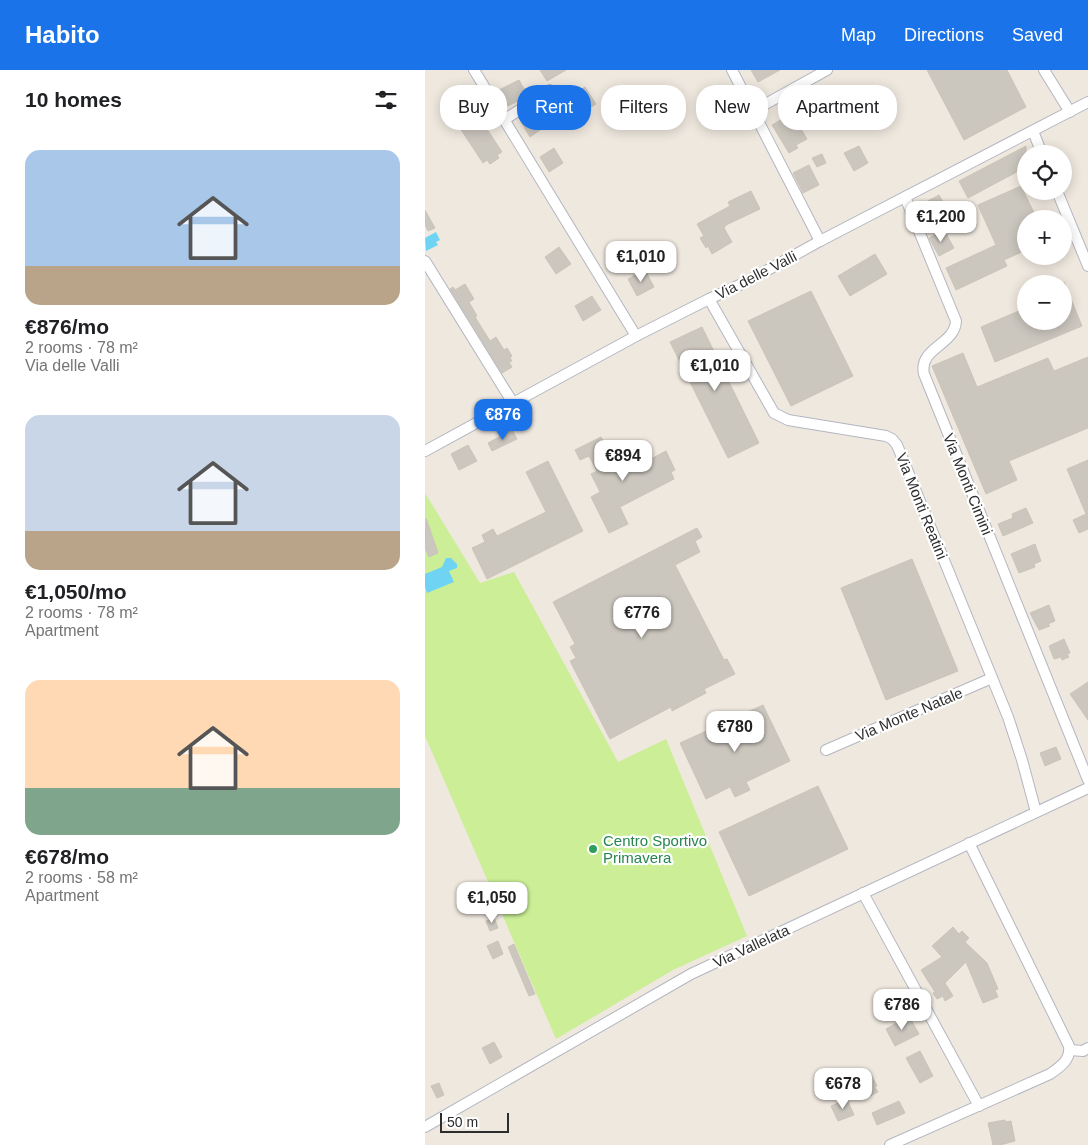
<!DOCTYPE html>
<html lang="en">
<head>
<meta charset="utf-8">
<style>
  body { margin:0; font-family:Helvetica,sans-serif; background:#f6f6f6; color:#202124; height:100vh; display:flex; flex-direction:column; font-size:19px; white-space:nowrap }
  * { box-sizing:border-box; margin:0 }
  p { font-size:16px; color:#757577 }
  .icon { flex:none; width:28px; height:28px; fill:none; stroke:currentColor; stroke-width:2; stroke-linecap:round; stroke-linejoin:round }
  .map { position:relative; flex:1; overflow:hidden }
  .panel { display:flex; flex-direction:column; background:#fff; width:425px }
  .panel>* { flex:none }
  .banner { position:absolute; left:15px; top:15px; width:475px; height:45px; display:flex; gap:10px }
  .tools { position:absolute; left:592px; top:75px; display:grid; gap:10px }
  .tools a { display:grid; place-items:center; width:55px; height:55px; border-radius:50%; background:#fff; box-shadow:0 2px 12px #0003; font-size:25px }
  .scale { position:absolute; left:15px; bottom:12px; width:69px; box-sizing:border-box; padding-left:5px; border:2px solid #2d2d2d; border-top:0; font-size:14px; line-height:18px; white-space:nowrap; color:#2d2d2d; -webkit-text-stroke:4px #fff; paint-order:stroke }
  .price { position:absolute; translate:-50% -42px; padding:0 11px; border-radius:10px; background:#fff; color:#222; font-size:16px; line-height:32px; filter:drop-shadow(0 1px 2px #0008) }
  .price::after { content:''; position:absolute; left:50%; top:30px; width:15px; height:11px; margin-left:-8px; background:inherit; clip-path:polygon(0 0,100% 0,50% 100%) }
  .price.current { background:#1a73e8; color:#fff }
  ul { padding:0; list-style:none }
  li { display:grid; align-content:center; gap:10px; height:265px; padding:0 25px }
  li span { display:grid; place-items:center; height:155px; border-radius:15px; color:#555 }
  li>.icon { margin-inline-start:auto }
  span .icon { width:90px; height:90px; fill:#fffc; stroke-width:1 }
  li b { font-size:21px }
  h2 { display:flex; justify-content:space-between; align-items:center; height:60px; padding:0 25px; font-size:21px }
  .pill { padding:0 18px; border-radius:20px; background:#fff; box-shadow:0 2px 12px #0003; font-size:18px; line-height:45px }
  .pill.current { background:#1a73e8; color:#fff }
  header { display:flex; align-items:center; gap:30px; box-sizing:border-box; height:70px; padding:0 25px; background:#1a73e8; color:#fff }
  header strong { font-size:24px }
  nav { display:flex; gap:28px; margin-inline-start:auto; font-size:18px }
  main { display:flex; flex:1; min-height:0 }
  .map>svg:first-child { display:block }
  .pitch { fill:#cbee96 }
  .water { fill:#6fd4f4 }
  .building { fill:#cbc6be; stroke:#cbc4b8 }
  .lines { fill:none; stroke-linecap:round; stroke-linejoin:round }
  .minor-casing { stroke:#b3b6c1; stroke-width:12 }
  .minor { stroke:#fff; stroke-width:10 }
  .leisure-dot { fill:#2e9e5b; stroke:#fff; stroke-width:2 }
  .labels { text-anchor:middle; dominant-baseline:central; stroke-width:4.5; stroke-linejoin:round; paint-order:stroke }
  .street-label { font-size:15px; fill:#2d2d2d; stroke:#fff }
  .leisure-label { font-size:15px; fill:#27864d; stroke:#fff; text-anchor:start }
</style>
</head>
<body>
<header>
<strong>Habito</strong>
<nav><a>Map</a><a>Directions</a><a>Saved</a></nav>
</header>
<main>
<section class="panel">
<h2>10 homes<svg class="icon" aria-label="filters" viewBox="0 0 24 24"><path d="M4 7h16M4 17h16"/><circle cx="9" cy="7" r="2"/><circle cx="15" cy="17" r="2"/></svg></h2>
<ul>
<li><span style="background:linear-gradient(#a9c7e8 75%,#b9a48a 0)"><svg class="icon" aria-label="home" viewBox="0 0 24 24"><path d="M3 11l9-7 9 7M6 9v11h12V9"/></svg></span><div><b>€876/mo</b><p>2 rooms · 78 m²</p><p>Via delle Valli</p></div></li>
<li><span style="background:linear-gradient(#c9d6e8 75%,#b9a48a 0)"><svg class="icon" aria-label="home" viewBox="0 0 24 24"><path d="M3 11l9-7 9 7M6 9v11h12V9"/></svg></span><div><b>€1,050/mo</b><p>2 rooms · 78 m²</p><p>Apartment</p></div></li>
<li><span style="background:linear-gradient(#ffd9b3 70%,#7fa58c 0)"><svg class="icon" aria-label="home" viewBox="0 0 24 24"><path d="M3 11l9-7 9 7M6 9v11h12V9"/></svg></span><div><b>€678/mo</b><p>2 rooms · 58 m²</p><p>Apartment</p></div></li>
</ul>
</section>
<div class="map">
<svg width="663" height="1075" viewBox="0 0 663 1075">
  <rect width="100%" height="100%" fill="#efe8df"/>
  <polygon class="pitch" points="0,423 55,513 89,502 193,692 241,669 322,866 248,900 131,969 0,666"/>
  <g class="water">
    <polygon points="11,162 15,170 11,172 13,175 1,181 0,168"/>
    <polygon points="21,488 26,488 32,494 32,498 24,501 29,512 2,523 0,517 0,504 17,497"/>
  </g>
  <g class="building">
    <polygon points="115,0 141,0 122,11"/>
    <polygon points="326,0 355,0 333,12"/>
    <polygon points="502,0 582,0 601,37 539,70"/>
    <polygon points="94,10 103,26 83,36 74,20"/>
    <polygon points="160,17 171,34 143,51 130,29 147,18 150,23"/>
    <polygon points="41,25 48,36 44,39 54,56 58,53 77,82 72,85 74,88 65,94 62,90 58,93 21,37"/>
    <polygon points="111,42 121,56 105,67 96,52"/>
    <polygon points="369,47 382,69 371,75 373,78 364,83 347,55 359,48 361,52"/>
    <polygon points="434,76 443,93 429,101 419,83"/>
    <polygon points="601,76 601,97 543,128 534,111"/>
    <polygon points="129,78 138,93 124,102 115,87"/>
    <polygon points="397,84 401,93 392,97 387,88"/>
    <polygon points="384,95 394,115 378,123 368,103"/>
    <polygon points="596,116 612,149 601,149 601,173 598,174 601,180 579,190 582,196 531,220 521,198 571,175 553,135"/>
    <polygon points="326,121 335,139 301,155 299,158 307,172 287,184 283,176 281,178 275,168 279,166 272,154 305,136 303,132"/>
    <polygon points="514,125 525,144 511,151 501,132"/>
    <polygon points="0,140 10,158 3,161 0,155"/>
    <polygon points="519,160 529,178 514,186 504,168"/>
    <polygon points="226,175 237,194 223,202 212,183"/>
    <polygon points="134,177 146,194 131,204 120,187"/>
    <polygon points="450,184 462,204 425,226 413,206"/>
    <polygon points="220,200 229,217 212,226 203,209"/>
    <polygon points="639,212 657,256 570,292 556,257 601,238 601,251 639,251"/>
    <polygon points="40,214 49,229 44,232 52,246 50,247 65,271 71,267 79,280 82,278 87,286 85,288 87,291 84,292 87,297 77,303 25,219 28,217 30,220"/>
    <polygon points="386,221 428,306 366,336 323,251"/>
    <polygon points="167,226 176,240 158,251 150,236"/>
    <polygon points="277,257 334,373 303,388 245,272"/>
    <polygon points="538,283 552,317 623,288 629,301 663,287 663,358 584,391 592,410 561,424 507,296"/>
    <polygon points="87,360 92,369 67,381 63,373"/>
    <polygon points="176,367 195,405 241,381 250,400 246,402 249,409 195,437 203,454 184,463 166,427 175,422 166,404 172,401 164,386 155,390 150,380"/>
    <polygon points="43,375 52,391 34,400 26,384"/>
    <polygon points="663,390 663,459 654,463 648,450 661,444 642,399"/>
    <polygon points="123,391 158,461 62,509 47,478 60,472 57,465 68,459 72,466 121,442 101,402"/>
    <polygon points="601,438 608,453 578,466 573,454 588,448 587,444"/>
    <polygon points="1,448 13,483 4,487 0,478"/>
    <polygon points="272,458 277,467 270,471 275,482 250,495 299,590 302,589 310,604 279,619 281,623 247,641 246,637 185,669 145,591 151,588 145,577 150,574 128,532"/>
    <polygon points="610,474 616,491 609,494 610,497 594,503 586,484"/>
    <polygon points="487,489 533,601 461,630 416,518"/>
    <polygon points="624,535 630,551 623,554 625,556 614,560 605,543"/>
    <polygon points="639,569 645,583 642,584 644,587 637,590 636,587 629,589 624,576"/>
    <polygon points="663,612 663,650 645,624"/>
    <polygon points="338,635 365,691 321,712 325,720 310,727 305,717 281,729 255,673"/>
    <polygon points="631,677 636,689 620,696 615,683"/>
    <polygon points="393,716 423,779 324,826 294,762"/>
    <polygon points="69,848 73,858 65,861 61,851"/>
    <polygon points="528,857 534,864 537,861 544,868 540,872 562,893 573,919 570,920 573,927 558,933 541,892 520,913 528,926 520,931 518,926 512,929 508,923 510,922 496,900 517,887 507,876"/>
    <polygon points="73,871 78,884 68,889 62,876"/>
    <polygon points="89,874 110,924 104,926 83,877"/>
    <polygon points="484,946 494,964 470,976 461,959"/>
    <polygon points="69,972 77,987 65,994 57,978"/>
    <polygon points="495,981 508,1006 495,1013 481,988"/>
    <polygon points="444,1001 452,1016 450,1017 453,1022 439,1029 429,1008"/>
    <polygon points="14,1013 19,1025 12,1028 6,1016"/>
    <polygon points="422,1029 429,1045 413,1051 406,1036"/>
    <polygon points="474,1031 480,1043 452,1055 447,1043"/>
    <polygon points="580,1050 581,1052 586,1051 590,1071 575,1075 568,1075 563,1053"/>
  </g>
  <g class="lines">
    <defs>
      <g id="minor">
        <polyline points="49,0 211,266"/>
        <polyline points="307,0 395,171"/>
        <polyline points="619,0 645,42"/>
        <polyline points="328,41 402,0"/>
        <polyline points="79,50 125,20"/>
        <polyline points="608,61 617,84"/>
        <polyline points="632,121 663,196"/>
        <path d="M480,127L531,251C530,275 493,278 499,304L663,710"/>
        <polyline points="0,191 88,333"/>
        <polyline points="284,229 349,343 363,350 461,366 467,369 472,375 583,647 597,690 611,742"/>
        <polyline points="0,381 211,266 284,229 321,212 395,171 663,32"/>
        <polyline points="401,680 567,608"/>
        <polyline points="438,823 554,1036"/>
        <polyline points="645,980 658,981 663,978"/>
        <polyline points="0,1057 266,904 663,718"/>
        <path d="M465,1075L625,1004C635,997 646,990 644,976L544,773"/>
      </g>
    </defs>
    <use href="#minor" class="minor-casing"/>
    <use href="#minor" class="minor"/>
  </g>
  <circle class="leisure-dot" cx="168" cy="779" r="5"/>
  <g class="labels">
    <g class="street-label">
      <text transform="translate(331 205) rotate(-27)">Via delle Valli</text>
      <text transform="translate(543 414) rotate(68)">Via Monti Cimini</text>
      <text transform="translate(497 436) rotate(68)">Via Monti Reatini</text>
      <text transform="translate(484 644) rotate(-23)">Via Monte Natale</text>
      <text transform="translate(326 876) rotate(-25)">Via Vallelata</text>
    </g>
    <g class="leisure-label">
      <text x="178" y="770">Centro Sportivo<tspan x="178" dy="17">Primavera</tspan></text>
    </g>
  </g>
</svg>
<div class="tools">
<a><svg class="icon" aria-label="locate" viewBox="0 0 24 24"><circle cx="12" cy="12" r="6"/><path d="M12 2v4M12 18v4M2 12h4M18 12h4"/></svg></a>
<a>+</a>
<a>−</a>
</div>
<div class="scale">50 m</div>
<b class="price" style="left:516px;top:173px">€1,200</b>
<b class="price" style="left:216px;top:213px">€1,010</b>
<b class="price" style="left:290px;top:322px">€1,010</b>
<b class="price current" style="left:78px;top:371px">€876</b>
<b class="price" style="left:198px;top:412px">€894</b>
<b class="price" style="left:217px;top:569px">€776</b>
<b class="price" style="left:310px;top:683px">€780</b>
<b class="price" style="left:67px;top:854px">€1,050</b>
<b class="price" style="left:477px;top:961px">€786</b>
<b class="price" style="left:418px;top:1040px">€678</b>
<div class="banner">
<a class="pill">Buy</a>
<a class="pill current">Rent</a>
<a class="pill">Filters</a>
<a class="pill">New</a>
<a class="pill">Apartment</a>
</div>
</div>
</main>
</body>
</html>
